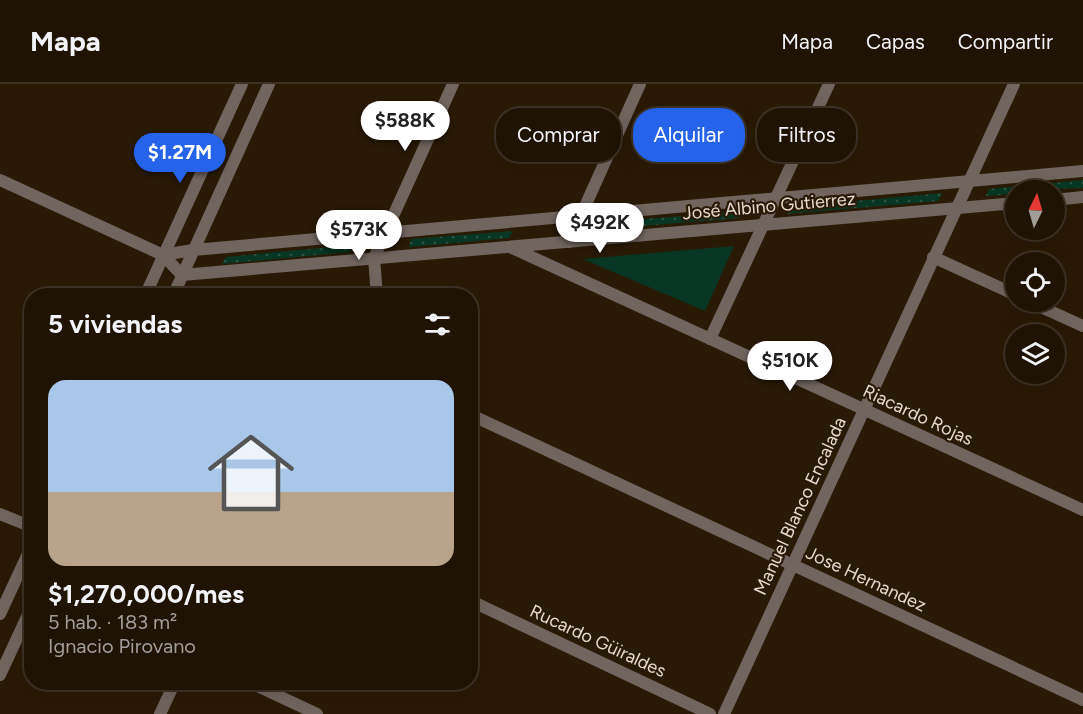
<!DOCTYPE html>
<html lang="es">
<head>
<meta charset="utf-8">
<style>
  body { margin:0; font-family:Figtree,sans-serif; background:#271d0e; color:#f1f3f6; height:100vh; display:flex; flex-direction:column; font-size:22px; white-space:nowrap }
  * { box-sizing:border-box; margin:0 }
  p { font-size:20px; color:#a19e9a }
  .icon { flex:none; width:33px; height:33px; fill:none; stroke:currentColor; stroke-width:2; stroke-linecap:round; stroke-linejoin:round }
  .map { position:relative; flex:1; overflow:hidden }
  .drawer { position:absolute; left:24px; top:204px; width:454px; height:402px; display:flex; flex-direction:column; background:#1f1404; border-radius:24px; box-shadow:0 6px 24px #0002,0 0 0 2px #3c3326 }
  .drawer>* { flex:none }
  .top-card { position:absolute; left:496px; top:24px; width:496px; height:54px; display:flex; gap:12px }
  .needle { width:39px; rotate:5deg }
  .buttons { position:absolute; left:1005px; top:96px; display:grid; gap:12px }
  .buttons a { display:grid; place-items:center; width:60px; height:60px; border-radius:50%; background:#1f1404; box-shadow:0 6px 24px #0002,0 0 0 2px #3c3326; font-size:30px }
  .price { position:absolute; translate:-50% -51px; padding:0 14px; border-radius:21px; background:#fff; color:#222; font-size:20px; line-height:39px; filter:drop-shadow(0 2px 3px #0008) }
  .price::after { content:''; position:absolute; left:50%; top:36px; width:18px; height:14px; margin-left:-9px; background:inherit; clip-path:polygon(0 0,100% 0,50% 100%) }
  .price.current { background:#2563eb; color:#fff }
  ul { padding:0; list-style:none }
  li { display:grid; align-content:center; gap:12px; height:318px; padding:0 24px }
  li+li { border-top:2px solid #3c3326 }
  li span { display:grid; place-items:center; height:186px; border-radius:18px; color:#555 }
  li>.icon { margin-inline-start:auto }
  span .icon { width:108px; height:108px; fill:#fffc; stroke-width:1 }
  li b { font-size:26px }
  h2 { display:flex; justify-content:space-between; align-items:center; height:72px; padding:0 24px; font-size:26px }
  .tag { padding:0 21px; border-radius:24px; background:#1f1404; box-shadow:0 6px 24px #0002,0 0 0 2px #3c3326; font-size:21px; line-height:54px }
  .tag.current { background:#2563eb; color:#fff }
  header { display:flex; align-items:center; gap:36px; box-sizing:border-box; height:84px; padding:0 30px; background:#1f1404; border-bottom:2px solid #3c3326 }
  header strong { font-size:28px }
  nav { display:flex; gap:33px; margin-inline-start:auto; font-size:21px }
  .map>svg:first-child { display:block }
  .grass { fill:url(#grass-dots) }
  .park { fill:#073624 }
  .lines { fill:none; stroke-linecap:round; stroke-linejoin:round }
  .minor { stroke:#71655f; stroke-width:12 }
  .tertiary { stroke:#71655f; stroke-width:12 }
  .labels { text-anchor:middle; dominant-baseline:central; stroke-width:4.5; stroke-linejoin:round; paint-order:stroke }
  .street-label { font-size:18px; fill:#e3dacd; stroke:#291a05 }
</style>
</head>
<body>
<header>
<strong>Mapa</strong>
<nav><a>Mapa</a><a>Capas</a><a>Compartir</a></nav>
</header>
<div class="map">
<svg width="1083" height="630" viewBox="0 0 1083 630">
  <defs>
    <pattern id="grass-dots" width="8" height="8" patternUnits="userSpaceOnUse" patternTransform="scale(1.5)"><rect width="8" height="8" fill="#073624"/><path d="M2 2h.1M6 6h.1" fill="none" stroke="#2b5243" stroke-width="1.8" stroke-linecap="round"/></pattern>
  </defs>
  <rect width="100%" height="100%" fill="#291a05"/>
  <g class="grass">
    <polygon points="1083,96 1083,104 1016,106 1015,110 986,112 989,105"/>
    <polygon points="942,109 938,117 787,130 790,123"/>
    <polygon points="743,127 739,134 593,146 595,139"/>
    <polygon points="513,147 509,154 409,163 411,155"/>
    <polygon points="352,161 350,168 222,180 226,173"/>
  </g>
  <polygon class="park" points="734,162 705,227 583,175"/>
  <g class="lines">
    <g class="minor">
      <polyline points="0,96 163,171"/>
      <polyline points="569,158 640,0"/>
      <polyline points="510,163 1083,426"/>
      <polyline points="933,173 1016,211"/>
      <polyline points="377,212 374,174 453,0"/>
      <polyline points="1030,218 1083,242"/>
      <polyline points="710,255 829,0"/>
      <polyline points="471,331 1083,616"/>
      <polyline points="0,430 32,443"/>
      <polyline points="471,517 710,630"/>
      <polyline points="249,598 317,630"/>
      <polyline points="160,630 175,598"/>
      <polyline points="724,630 1014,0"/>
    </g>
    <g class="tertiary">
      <polyline points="1054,116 1083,113"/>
      <polyline points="163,171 193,166 1083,87"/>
      <polyline points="163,171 182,191 1016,119"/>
      <polyline points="145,212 242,0"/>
      <polyline points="173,212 269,0"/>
      <polyline points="0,530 32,461"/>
      <polyline points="0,591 32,522"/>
    </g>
  </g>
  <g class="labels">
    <g class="street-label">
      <text transform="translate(769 122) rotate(-5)">José Albino Gutierrez</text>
      <text transform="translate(918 331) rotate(25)">Riacardo Rojas</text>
      <text transform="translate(800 422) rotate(-65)">Manuel Blanco Encalada</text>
      <text transform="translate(866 495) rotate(25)">Jose Hernandez</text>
      <text transform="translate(598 557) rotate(25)">Rucardo Güiraldes</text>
    </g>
  </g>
</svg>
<div class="buttons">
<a><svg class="needle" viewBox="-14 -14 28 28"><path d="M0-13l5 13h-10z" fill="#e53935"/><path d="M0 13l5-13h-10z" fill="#a19e9a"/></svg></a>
<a><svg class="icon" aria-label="locate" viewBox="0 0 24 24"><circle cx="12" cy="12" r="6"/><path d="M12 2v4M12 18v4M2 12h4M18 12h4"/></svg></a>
<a><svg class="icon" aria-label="layers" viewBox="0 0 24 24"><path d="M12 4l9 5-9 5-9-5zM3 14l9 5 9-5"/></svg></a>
</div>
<b class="price" style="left:405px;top:68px">$588K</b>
<b class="price current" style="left:180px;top:100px">$1.27M</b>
<b class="price" style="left:600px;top:170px">$492K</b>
<b class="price" style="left:359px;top:177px">$573K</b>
<b class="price" style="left:790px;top:308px">$510K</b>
<div class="top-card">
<a class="tag">Comprar</a>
<a class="tag current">Alquilar</a>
<a class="tag">Filtros</a>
</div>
<section class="drawer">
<h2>5 viviendas<svg class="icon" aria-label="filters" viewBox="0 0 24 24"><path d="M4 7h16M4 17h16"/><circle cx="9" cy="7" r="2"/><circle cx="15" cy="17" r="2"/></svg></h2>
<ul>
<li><span style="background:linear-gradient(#a9c7e8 60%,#b9a48a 0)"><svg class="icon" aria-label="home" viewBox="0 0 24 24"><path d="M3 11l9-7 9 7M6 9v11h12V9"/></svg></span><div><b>$1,270,000/mes</b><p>5 hab. · 183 m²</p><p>Ignacio Pirovano</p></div></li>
</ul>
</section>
</div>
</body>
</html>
